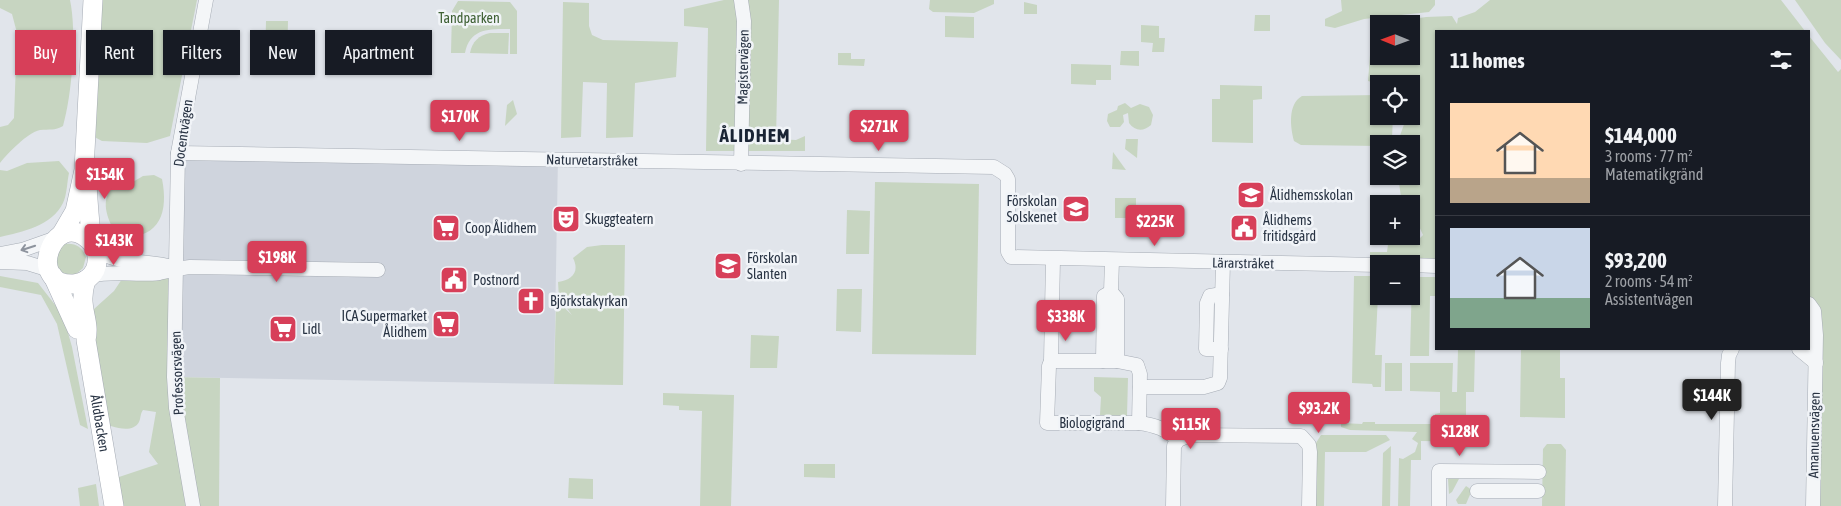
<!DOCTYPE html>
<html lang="en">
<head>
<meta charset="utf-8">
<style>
  body { margin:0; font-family:"Asap Condensed",sans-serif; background:#20242c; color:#f1f3f6; height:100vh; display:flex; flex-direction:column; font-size:19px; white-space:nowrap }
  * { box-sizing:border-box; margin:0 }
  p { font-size:16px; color:#9ea1a6 }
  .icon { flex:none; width:28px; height:28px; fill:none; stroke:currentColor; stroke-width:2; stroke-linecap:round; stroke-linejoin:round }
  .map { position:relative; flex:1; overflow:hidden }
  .drawer { position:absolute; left:1435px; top:30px; width:375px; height:320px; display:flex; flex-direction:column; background:#171b24; border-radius:0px; box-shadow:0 1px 4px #0004 }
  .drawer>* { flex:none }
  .banner { position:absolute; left:15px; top:30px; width:475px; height:45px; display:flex; gap:10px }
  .needle { width:32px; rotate:271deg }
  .buttons { position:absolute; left:1370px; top:15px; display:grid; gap:10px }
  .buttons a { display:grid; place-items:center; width:50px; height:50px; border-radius:0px; background:#171b24; box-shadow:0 1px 4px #0004; font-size:25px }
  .price { position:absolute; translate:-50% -42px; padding:0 11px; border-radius:5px; background:#d73f59; color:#fff; font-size:16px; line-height:32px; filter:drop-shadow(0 1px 2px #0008) }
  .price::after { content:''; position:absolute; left:50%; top:30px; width:15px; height:11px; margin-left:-8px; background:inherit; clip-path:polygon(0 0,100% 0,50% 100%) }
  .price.selected { background:#222; color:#fff }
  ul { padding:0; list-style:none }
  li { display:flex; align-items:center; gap:15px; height:125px; padding:0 15px }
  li+li { border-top:1px solid #363941 }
  li span { display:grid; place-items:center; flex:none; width:140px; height:100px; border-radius:0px; color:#555 }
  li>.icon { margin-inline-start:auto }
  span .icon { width:60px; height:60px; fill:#fffc; stroke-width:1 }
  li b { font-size:21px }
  h2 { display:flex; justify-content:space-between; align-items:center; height:60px; padding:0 15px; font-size:21px }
  .chip { padding:0 18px; border-radius:0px; background:#171b24; box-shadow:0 1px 4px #0004; font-size:18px; line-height:45px }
  .chip.selected { background:#d73f59; color:#fff }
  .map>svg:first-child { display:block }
  .built { fill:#cfd4dd }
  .green { fill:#c7d5c1 }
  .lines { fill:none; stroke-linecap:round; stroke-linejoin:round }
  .street-casing { stroke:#a6acb5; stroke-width:15 }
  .secondary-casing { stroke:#a6acb5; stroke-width:20 }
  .street { stroke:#f4f6f8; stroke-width:14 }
  .secondary { stroke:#fff; stroke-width:19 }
  .oneway { stroke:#8e949e }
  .labels { text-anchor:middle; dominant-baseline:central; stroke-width:5; stroke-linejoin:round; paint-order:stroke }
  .park-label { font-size:14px; fill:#3e6034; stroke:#f1f4f8 }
  .street-label { font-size:14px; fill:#283343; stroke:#f1f4f8 }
  .poi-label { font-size:14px; fill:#283343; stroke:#f1f4f8; text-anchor:start }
  .district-label { font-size:19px; font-weight:bold; letter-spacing:1px; fill:#1a2434; stroke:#f1f4f8 }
</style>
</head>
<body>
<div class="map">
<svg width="1841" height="506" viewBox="0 0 1841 506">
  <rect width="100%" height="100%" fill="#e1e5eb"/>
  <polygon class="built" points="178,153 558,157 554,384 174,377"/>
  <g class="green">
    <path d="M0,0H70C77,33 72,95 63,126C55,131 49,129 40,130C27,133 8,153 0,163V127L8,125L14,118L17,33L12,14L0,8Z"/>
    <polygon points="93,0 197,0 170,136 147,143 102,141 85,132"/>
    <polygon points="724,0 779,0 776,139 796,140 805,136 805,151 706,151 708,28 684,26 684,9"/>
    <polygon points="930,0 994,0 994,4 974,13 933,12 929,9"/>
    <polygon points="1341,0 1435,0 1435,5 1429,12 1364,19 1335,28 1325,26 1325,19 1342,11"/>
    <polygon points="1490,0 1781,0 1805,31 1436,31 1436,266 1370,265 1370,252 1387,252 1389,237 1420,238 1423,235 1418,224 1411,222 1411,204 1402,204 1398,176 1411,176 1411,144 1397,144 1407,116 1411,116 1411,84 1379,84 1368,81 1371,42 1379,25 1379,56 1411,56 1411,24 1381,24 1426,17 1452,16 1457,24 1458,18 1475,12"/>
    <polygon points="1795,0 1841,0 1841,60 1825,43"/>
    <path d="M458,1L510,2L517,11V54H510V29C489,29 470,28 465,53H451L452,11Z"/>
    <polygon points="563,2 589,3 589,26 592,35 603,40 678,42 676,77 635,83 633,137 606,138 607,83 583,82 581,137 561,138"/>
    <polygon points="1024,2 1037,5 1037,14 1024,14"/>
    <polygon points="1255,15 1270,15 1270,31 1254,31"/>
    <polygon points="945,16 974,17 974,38 945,37"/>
    <polygon points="266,21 288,21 287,65 265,65"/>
    <polygon points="1141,25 1159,26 1159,38 1165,38 1164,52 1152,52 1153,43 1141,42"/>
    <path d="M490,33H509L508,54L470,53C472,42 479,35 490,33Z"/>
    <polygon points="1809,36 1838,72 1841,69 1841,506 1813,506 1809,304"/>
    <polygon points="1121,51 1139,51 1139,66 1120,65"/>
    <polygon points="838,53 851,53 851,59 865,59 864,66 838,65"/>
    <polygon points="1071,64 1111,65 1111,80 1096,80 1096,85 1071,84"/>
    <polygon points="1220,85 1262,86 1262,99 1253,100 1253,143 1212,142 1212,99 1220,99"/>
    <path d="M1379,95V116H1393L1392,138L1388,144H1379V146L1301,145L1294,141C1290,126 1288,104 1302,96Z"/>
    <polygon points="513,100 517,114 505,126 507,105"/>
    <path d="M1125,103L1131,108L1140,104L1149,107L1153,115L1151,125C1143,132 1135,131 1129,123L1128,113L1123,115L1124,122L1120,127H1110L1107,121L1108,114L1117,110L1118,106Z"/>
    <polygon points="1126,139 1138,139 1137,158 1125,149"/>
    <polygon points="1113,152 1126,170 1112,169"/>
    <path d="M59,161L69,173C67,182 67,195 63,203C52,226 22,232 0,237V170L7,171L27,163Z"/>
    <path d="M154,175L162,179C169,214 159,240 118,237C109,223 99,202 112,188L126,186L143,176Z"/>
    <polygon points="875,182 979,184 976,355 872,354"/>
    <rect x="1115" y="198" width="21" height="20"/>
    <polygon points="847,210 870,211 869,254 846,254"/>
    <path d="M65,244C76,243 82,247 86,257L83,268L75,275L60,273L54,254Z"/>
    <path d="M602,245H625L623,385L554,384L556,300L572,315L559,298L558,282C572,280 580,272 573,258L587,247Z"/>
    <path d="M175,268L174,377L220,378L219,506H114L110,480L158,464L149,452L156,412L143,410C140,414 141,418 139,422C132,435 110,426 100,422L84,318L114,291L126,273Z"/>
    <polygon points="0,276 38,283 63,315 72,347 88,429 80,425 57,324 41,295 0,287"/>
    <polygon points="1354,276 1379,276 1375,355 1382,355 1381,387 1373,387 1372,384 1352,383"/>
    <polygon points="1412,277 1436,277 1436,296 1430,296 1429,356 1410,356"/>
    <polygon points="837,289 862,289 861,332 836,331"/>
    <polygon points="751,335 779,336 777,368 750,368"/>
    <polygon points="1458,349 1475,349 1474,392 1466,392 1466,432 1475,433 1475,442 1421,441 1421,460 1411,460 1410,506 1398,506 1399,458 1403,459 1415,452 1418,443 1412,439 1417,432 1350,430 1341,427 1341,423 1362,424 1363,422 1375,422 1375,424 1435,424 1435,414 1440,413 1440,392 1410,391 1410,363 1453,363 1452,392 1457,392"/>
    <polygon points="1521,349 1560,349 1560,378 1565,378 1565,418 1520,417"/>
    <rect x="1385" y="363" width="17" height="28"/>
    <polygon points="1094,377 1128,378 1127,416 1100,415 1101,397 1094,391"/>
    <polygon points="663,393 734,395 731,506 700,506 702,411 679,410 679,406 663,405"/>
    <polygon points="1321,435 1386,435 1390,440 1366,452 1325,452 1324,506 1314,506 1316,443"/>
    <polygon points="1547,444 1561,444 1566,450 1565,506 1542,506 1543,449"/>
    <polygon points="1391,446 1390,506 1382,506 1383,453"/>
    <polygon points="804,464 835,464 835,478 804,477"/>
    <polygon points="1451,477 1460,477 1452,492 1449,494 1448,479"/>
    <polygon points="569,478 593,479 593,499 568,498"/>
    <polygon points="96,484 99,506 80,506 78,488"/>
    <polygon points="1466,486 1472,490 1466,504 1458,504 1456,500"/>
  </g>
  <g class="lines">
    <defs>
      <g id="street">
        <polyline points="741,0 744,21 741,164"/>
        <polyline points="178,153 994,167 1005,174 1008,179 1008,252 1011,257 1379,265"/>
        <path d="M96,250C119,266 149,259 175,268"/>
        <polyline points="0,254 22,250 56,238"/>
        <path d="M1053,259L1051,361L1049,366L1047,423H1139C1155,425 1166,429 1178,440"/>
        <polyline points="1112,260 1111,292 1117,299 1117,361"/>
        <polyline points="0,262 27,263 50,270"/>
        <polyline points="1411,265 1436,266"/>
        <path d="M91,276C113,270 137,276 159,273C170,271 179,268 190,267L378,270"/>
        <polyline points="1809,304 1814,311 1816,335 1813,506"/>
        <polyline points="1221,349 1206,349 1207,303 1210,296 1222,294"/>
        <polyline points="1799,349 1816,363"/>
        <polyline points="1051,361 1117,361 1137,365 1140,374 1139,423"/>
        <polyline points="1103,361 1104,296 1111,292"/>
        <polyline points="1140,387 1204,387 1218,383 1220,378 1223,262"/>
        <polyline points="1477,491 1538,491"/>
        <polyline points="193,506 176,408 174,377 178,153 206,0"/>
        <polyline points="1173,506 1174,446 1178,440 1190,435 1301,436 1309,445 1310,452 1309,506"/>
        <polyline points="1439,506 1439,471 1539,472"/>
        <polyline points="1725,506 1728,363 1729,355 1732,349"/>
      </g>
      <g id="secondary">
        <path d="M87,184C88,200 89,217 91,233C93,246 101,256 95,270C91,278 83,283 74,284C23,287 55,201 93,244"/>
        <polyline points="61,235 75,211 84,170 93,0"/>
        <polyline points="53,276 77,329"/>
        <path id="s1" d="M86,280C77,308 91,319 86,340L114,506"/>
      </g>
    </defs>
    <use href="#street" class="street-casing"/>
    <use href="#secondary" class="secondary-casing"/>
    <use href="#street" class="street"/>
    <use href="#secondary" class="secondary"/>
  </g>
  <defs><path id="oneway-shaft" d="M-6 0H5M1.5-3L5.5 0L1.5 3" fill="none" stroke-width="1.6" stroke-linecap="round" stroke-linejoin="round" transform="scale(1.25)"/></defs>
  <use class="oneway" href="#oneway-shaft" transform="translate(28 248) rotate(162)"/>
  <defs>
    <symbol id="school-square" viewBox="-11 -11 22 22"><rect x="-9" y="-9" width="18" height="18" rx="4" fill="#d73f59" stroke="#f1f4f8"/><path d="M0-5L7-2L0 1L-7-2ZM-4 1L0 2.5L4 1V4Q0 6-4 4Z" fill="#fff"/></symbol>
    <symbol id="theatre-square" viewBox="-11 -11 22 22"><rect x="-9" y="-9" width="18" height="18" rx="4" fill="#d73f59" stroke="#f1f4f8"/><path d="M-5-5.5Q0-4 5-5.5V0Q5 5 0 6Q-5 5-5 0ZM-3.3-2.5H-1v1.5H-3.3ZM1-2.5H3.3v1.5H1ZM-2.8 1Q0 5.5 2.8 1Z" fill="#fff"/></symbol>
    <symbol id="supermarket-square" viewBox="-11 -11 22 22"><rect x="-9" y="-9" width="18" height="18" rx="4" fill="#d73f59" stroke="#f1f4f8"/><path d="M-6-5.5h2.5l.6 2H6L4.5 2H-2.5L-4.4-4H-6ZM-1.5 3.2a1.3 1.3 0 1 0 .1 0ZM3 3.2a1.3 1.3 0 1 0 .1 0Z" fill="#fff"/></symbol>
    <symbol id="civic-square" viewBox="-11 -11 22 22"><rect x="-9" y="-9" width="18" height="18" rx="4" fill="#d73f59" stroke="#f1f4f8"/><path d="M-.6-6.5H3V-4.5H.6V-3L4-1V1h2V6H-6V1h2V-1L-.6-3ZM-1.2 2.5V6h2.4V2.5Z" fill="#fff"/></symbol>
    <symbol id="church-square" viewBox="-11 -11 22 22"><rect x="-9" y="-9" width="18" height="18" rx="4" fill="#d73f59" stroke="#f1f4f8"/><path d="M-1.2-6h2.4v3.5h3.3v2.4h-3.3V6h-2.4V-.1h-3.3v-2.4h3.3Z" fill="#fff"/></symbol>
  </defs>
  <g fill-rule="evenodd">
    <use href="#school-square" x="1235" y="179" width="32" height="32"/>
    <use href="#school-square" x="1060" y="193" width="32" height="32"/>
    <use href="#theatre-square" x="550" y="203" width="32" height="32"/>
    <use href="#supermarket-square" x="430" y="212" width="32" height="32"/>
    <use href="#civic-square" x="1228" y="212" width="32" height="32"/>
    <use href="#school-square" x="712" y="250" width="32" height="32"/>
    <use href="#civic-square" x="438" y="264" width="32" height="32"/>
    <use href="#church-square" x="515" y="285" width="32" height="32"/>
    <use href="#supermarket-square" x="430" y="308" width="32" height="32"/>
    <use href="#supermarket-square" x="267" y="313" width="32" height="32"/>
  </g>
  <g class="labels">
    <g class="park-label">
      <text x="469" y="18">Tandparken</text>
    </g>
    <g class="street-label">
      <text transform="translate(743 67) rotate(-89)">Magistervägen</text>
      <text transform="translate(183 133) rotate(-82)">Docentvägen</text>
      <text transform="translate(592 160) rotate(1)">Naturvetarstråket</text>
      <text transform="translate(1243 263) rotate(1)">Lärarstråket</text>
      <text transform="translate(177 373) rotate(-92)">Professorsvägen</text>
      <text stroke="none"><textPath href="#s1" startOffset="145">Ålidbacken</textPath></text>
      <text x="1092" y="423">Biologigränd</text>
      <text transform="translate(1814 435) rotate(-89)">Amanuensvägen</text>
    </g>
    <g class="poi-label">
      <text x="1270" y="195">Ålidhemsskolan</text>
      <text x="1057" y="201" text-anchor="end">Förskolan<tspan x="1057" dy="16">Solskenet</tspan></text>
      <text x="585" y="219">Skuggteatern</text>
      <text x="1263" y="220">Ålidhems<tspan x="1263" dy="16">fritidsgård</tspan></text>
      <text x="465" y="228">Coop Ålidhem</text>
      <text x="747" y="258">Förskolan<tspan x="747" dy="16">Slanten</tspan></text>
      <text x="473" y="280">Postnord</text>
      <text x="550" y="301">Björkstakyrkan</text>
      <text x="427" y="316" text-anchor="end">ICA Supermarket<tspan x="427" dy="16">Ålidhem</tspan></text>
      <text x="302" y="329">Lidl</text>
    </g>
    <g class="district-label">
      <text x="755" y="135">ÅLIDHEM</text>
    </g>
  </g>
</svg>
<div class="buttons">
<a><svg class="needle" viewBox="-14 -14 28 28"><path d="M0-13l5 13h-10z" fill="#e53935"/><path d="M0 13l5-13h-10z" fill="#9ea1a6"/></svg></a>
<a><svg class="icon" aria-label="locate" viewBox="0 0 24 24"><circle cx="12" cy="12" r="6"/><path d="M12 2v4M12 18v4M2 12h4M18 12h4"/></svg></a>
<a><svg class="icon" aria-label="layers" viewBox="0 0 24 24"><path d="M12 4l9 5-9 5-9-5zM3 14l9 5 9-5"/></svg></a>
<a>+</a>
<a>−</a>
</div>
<b class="price" style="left:460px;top:142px">$170K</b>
<b class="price" style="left:879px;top:152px">$271K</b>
<b class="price" style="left:105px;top:200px">$154K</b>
<b class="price" style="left:1155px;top:247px">$225K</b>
<b class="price" style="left:114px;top:266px">$143K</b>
<b class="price" style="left:277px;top:283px">$198K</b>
<b class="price" style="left:1066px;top:342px">$338K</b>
<b class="price selected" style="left:1712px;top:421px">$144K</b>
<b class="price" style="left:1319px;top:434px">$93.2K</b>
<b class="price" style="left:1191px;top:450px">$115K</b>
<b class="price" style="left:1460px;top:457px">$128K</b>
<div class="banner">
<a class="chip selected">Buy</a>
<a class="chip">Rent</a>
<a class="chip">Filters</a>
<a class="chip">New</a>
<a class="chip">Apartment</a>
</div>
<section class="drawer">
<h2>11 homes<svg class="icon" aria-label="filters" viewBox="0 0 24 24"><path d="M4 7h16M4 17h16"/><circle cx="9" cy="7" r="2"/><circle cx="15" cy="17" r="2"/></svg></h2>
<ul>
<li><span style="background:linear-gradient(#ffd9b3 75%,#b9a48a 0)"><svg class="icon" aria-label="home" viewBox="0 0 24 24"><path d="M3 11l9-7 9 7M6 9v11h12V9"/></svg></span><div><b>$144,000</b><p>3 rooms · 77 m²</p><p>Matematikgränd</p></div></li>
<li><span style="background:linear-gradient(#c9d6e8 70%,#7fa58c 0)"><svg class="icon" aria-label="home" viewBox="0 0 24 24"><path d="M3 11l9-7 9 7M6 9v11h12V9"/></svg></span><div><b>$93,200</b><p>2 rooms · 54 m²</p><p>Assistentvägen</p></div></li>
</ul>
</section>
</div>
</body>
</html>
